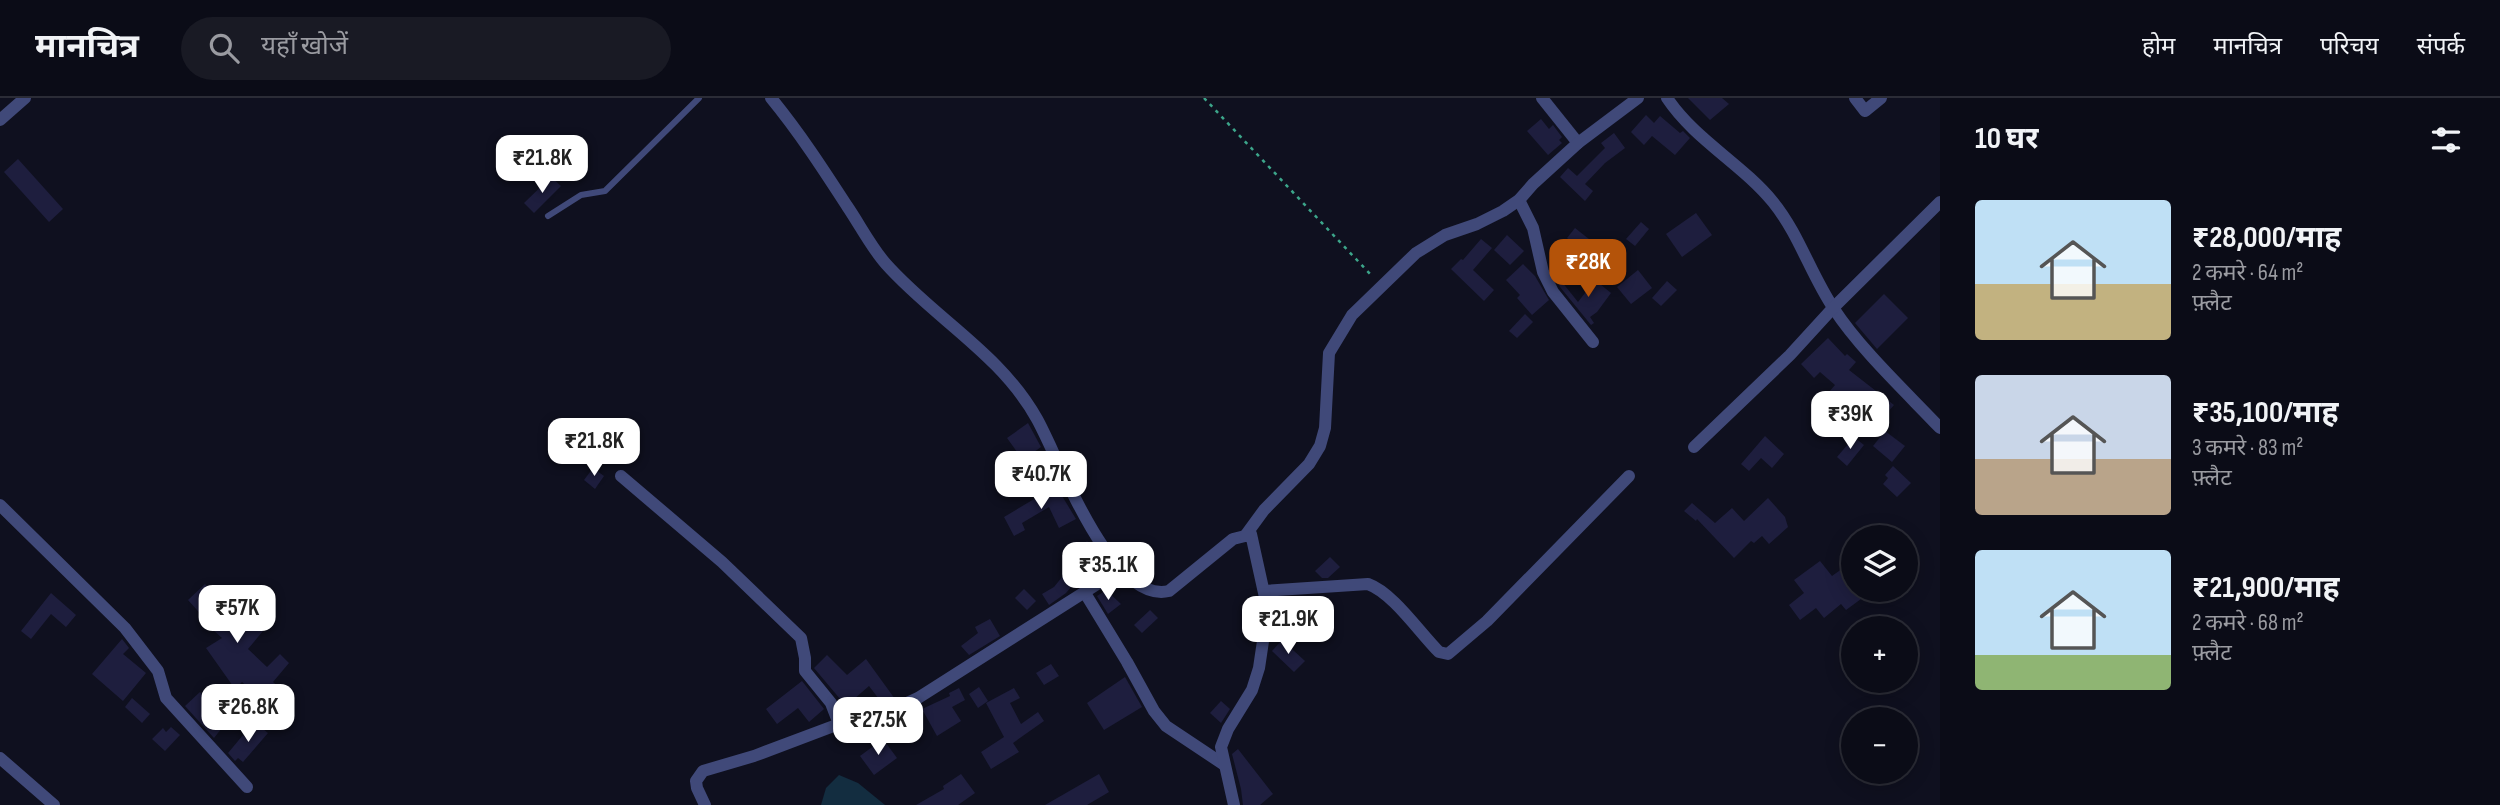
<!DOCTYPE html>
<html lang="hi">
<head>
<meta charset="utf-8">
<style>
  body { margin:0; font-family:"Sofia Sans Condensed","Noto Sans Devanagari",sans-serif; background:#191a24; color:#f1f3f6; height:100vh; display:flex; flex-direction:column; font-size:26px; white-space:nowrap }
  * { box-sizing:border-box; margin:0 }
  p { font-size:23px; color:#9a9ba1 }
  .icon { flex:none; width:38px; height:38px; fill:none; stroke:currentColor; stroke-width:2; stroke-linecap:round; stroke-linejoin:round }
  .map { position:relative; flex:1; overflow:hidden }
  .panel { display:flex; flex-direction:column; background:#0b0c17; width:560px }
  .panel>* { flex:none }
  .tools { position:absolute; left:1841px; top:427px; display:grid; gap:14px }
  .tools a { display:grid; place-items:center; width:77px; height:77px; border-radius:50%; background:#0b0c17; box-shadow:0 4px 18px #0003,0 0 0 2px #2b2c36; font-size:35px }
  .price { position:absolute; translate:-50% -60px; padding:0 16px; border-radius:14px; background:#fff; color:#222; font-size:23px; line-height:46px; filter:drop-shadow(0 2px 4px #0008) }
  .price::after { content:''; position:absolute; left:50%; top:42px; width:21px; height:16px; margin-left:-10px; background:inherit; clip-path:polygon(0 0,100% 0,50% 100%) }
  .price.active { background:#b45309; color:#fff }
  ul { padding:0; list-style:none }
  li { display:flex; align-items:center; gap:21px; height:175px; padding:0 35px }
  li span { display:grid; place-items:center; flex:none; width:196px; height:140px; border-radius:7px; color:#555 }
  li>.icon { margin-inline-start:auto }
  span .icon { width:84px; height:84px; fill:#fffc; stroke-width:1 }
  li b { font-size:30px }
  h2 { display:flex; justify-content:space-between; align-items:center; height:84px; padding:0 35px; font-size:30px }
  header { display:flex; align-items:center; gap:42px; box-sizing:border-box; height:98px; padding:0 35px; background:#0b0c17; border-bottom:2px solid #2b2c36 }
  header strong { font-size:33px }
  nav { display:flex; gap:38px; margin-inline-start:auto; font-size:24px }
  .search { width:490px; height:63px; background:#191a24; display:flex; align-items:center; gap:18px; box-sizing:border-box; padding:0 24px; border-radius:38px; color:#9a9ba1; font-size:26px }
  main { display:flex; flex:1; min-height:0 }
  .map>svg:first-child { display:block }
  .water { fill:#132d40 }
  .building { fill:#1e1e3e }
  .lines { fill:none; stroke-linecap:round; stroke-linejoin:round }
  .path { stroke:#3ca58a; stroke-width:2.5; stroke-dasharray:3.5 5; stroke-linecap:butt }
  .lane { stroke:#404979; stroke-width:6 }
  .street { stroke:#404979; stroke-width:12 }
</style>
</head>
<body>
<header>
<strong>मानचित्र</strong>
<div class="search"><svg class="icon" aria-label="search" viewBox="0 0 24 24"><circle cx="10" cy="10" r="6"/><path d="M15 15l6 6"/></svg>यहाँ खोजें</div>
<nav><a>होम</a><a>मानचित्र</a><a>परिचय</a><a>संपर्क</a></nav>
</header>
<main>
<div class="map">
<svg width="1940" height="707" viewBox="0 0 1940 707">
  <rect width="100%" height="100%" fill="#0f101f"/>
  <polygon class="water" points="839,677 858,685 885,707 821,707 826,690"/>
  <g class="building">
    <polygon points="1688,0 1722,0 1729,6 1710,22"/>
    <polygon points="1646,17 1654,25 1660,18 1680,35 1683,33 1690,40 1675,57 1652,38 1644,47 1631,34"/>
    <polygon points="1541,21 1549,31 1553,27 1562,39 1559,42 1562,45 1548,57 1527,33"/>
    <polygon points="1614,35 1625,50 1605,65 1585,86 1593,93 1585,103 1560,79 1568,70 1577,78 1605,50 1601,45"/>
    <polygon points="18,61 63,111 49,124 4,74"/>
    <polygon points="551,79 561,88 534,115 524,105"/>
    <polygon points="1696,115 1712,137 1682,159 1666,136"/>
    <polygon points="1641,124 1649,131 1635,148 1626,141"/>
    <polygon points="1575,130 1594,145 1586,155 1567,140"/>
    <polygon points="1507,137 1524,153 1510,167 1494,152"/>
    <polygon points="1481,141 1492,150 1473,172 1494,192 1484,203 1451,171 1461,161 1463,162"/>
    <polygon points="1523,166 1535,178 1549,202 1532,217 1517,200 1520,197 1506,182"/>
    <polygon points="1638,172 1652,190 1631,206 1617,189"/>
    <polygon points="1554,174 1578,204 1595,182 1611,195 1597,214 1590,219 1594,225 1591,227 1560,189"/>
    <polygon points="1667,183 1677,192 1661,208 1652,200"/>
    <polygon points="1884,196 1908,220 1877,251 1855,225"/>
    <polygon points="1525,216 1533,224 1517,240 1509,233"/>
    <polygon points="1828,240 1845,258 1847,256 1856,264 1849,272 1894,307 1879,324 1863,309 1854,320 1840,308 1836,313 1823,301 1835,287 1820,274 1814,280 1801,266"/>
    <polygon points="1028,325 1041,349 1023,362 1007,340"/>
    <polygon points="1885,333 1905,348 1892,364 1873,348"/>
    <polygon points="1765,338 1784,356 1772,370 1761,360 1749,373 1741,366"/>
    <polygon points="1854,339 1864,347 1847,368 1837,359"/>
    <polygon points="1893,368 1911,385 1897,399 1883,386 1888,380 1885,377"/>
    <polygon points="593,370 604,378 595,391 584,382"/>
    <polygon points="1056,388 1076,421 1059,430 1049,409 1022,425 1025,432 1014,438 1004,419"/>
    <polygon points="1768,400 1785,419 1788,429 1769,446 1762,438 1754,445 1751,443 1734,460 1697,421 1696,423 1684,413 1692,405 1715,425 1732,410 1744,423"/>
    <polygon points="1087,443 1102,462 1093,471 1089,468 1066,495 1049,507 1042,496 1054,489 1079,458 1076,455"/>
    <polygon points="1330,459 1340,469 1328,480 1322,480 1315,473"/>
    <polygon points="1820,463 1832,478 1853,463 1853,492 1861,501 1846,512 1841,506 1824,520 1816,510 1800,522 1789,507 1804,495 1794,482"/>
    <polygon points="205,486 222,506 228,499 263,533 248,551 267,569 280,556 289,565 273,584 281,591 270,604 260,595 258,598 242,584 235,591 206,550 222,540 204,524 206,522 188,502"/>
    <polygon points="1024,491 1036,503 1027,512 1015,500"/>
    <polygon points="1106,492 1121,506 1108,516 1097,498"/>
    <polygon points="51,495 76,517 66,529 51,516 31,541 21,533"/>
    <polygon points="1150,512 1158,520 1142,535 1134,527"/>
    <polygon points="990,521 1000,538 969,557 961,548 978,535 975,529"/>
    <polygon points="122,541 129,550 123,556 146,575 123,603 92,576"/>
    <polygon points="1282,542 1305,563 1294,574 1272,553"/>
    <polygon points="827,557 847,577 866,561 895,601 882,605 869,588 846,608 814,570"/>
    <polygon points="1051,566 1059,578 1044,587 1036,575"/>
    <polygon points="1125,579 1142,609 1104,632 1087,605"/>
    <polygon points="802,583 824,611 809,624 798,610 777,626 766,611"/>
    <polygon points="979,589 988,603 978,610 969,596"/>
    <polygon points="959,590 965,602 952,609 961,623 937,638 922,611 950,598 949,595"/>
    <polygon points="1014,590 1020,600 1010,605 1021,626 1038,614 1044,623 1013,645 1019,654 991,671 981,654 1004,639 986,605"/>
    <polygon points="200,594 219,614 226,604 236,612 214,640 185,608"/>
    <polygon points="132,600 150,616 142,625 125,609"/>
    <polygon points="1221,603 1230,611 1221,625 1210,615"/>
    <polygon points="258,627 268,635 243,664 238,660 235,663 228,655 243,637 246,640"/>
    <polygon points="171,629 180,637 165,653 152,641 163,630 166,634"/>
    <polygon points="883,641 897,660 874,677 860,658"/>
    <polygon points="1238,651 1273,696 1260,707 1243,707 1241,691 1232,656"/>
    <polygon points="961,676 975,695 958,707 916,707 944,691 943,688"/>
    <polygon points="1099,676 1109,694 1087,707 1045,707"/>
  </g>
  <g class="lines">
    <polyline class="path" points="1204,0 1372,178"/>
    <polyline class="lane" points="548,118 581,97 605,93 699,0"/>
    <g class="street">
      <path d="M771,0C799,34 823,71 847,108C860,127 871,149 886,166C934,220 1001,256 1037,321C1059,360 1111,507 1169,493L1233,441L1245,438"/>
      <polyline points="1542,0 1578,45"/>
      <path d="M1667,0C1695,42 1742,66 1773,104C1799,136 1811,177 1834,211C1860,251 1906,294 1940,330"/>
      <polyline points="1855,0 1865,13 1881,0"/>
      <polyline points="0,22 25,0"/>
      <polyline points="1519,102 1533,130 1543,174 1553,194 1593,244"/>
      <polyline points="1694,349 1790,257 1833,210 1940,104"/>
      <polyline points="621,378 722,464 801,540 805,560 805,573 831,605 839,626"/>
      <polyline points="0,407 125,530 158,573 166,600 247,689"/>
      <path d="M1264,493L1368,486C1393,495 1419,534 1439,554L1448,556L1487,523L1629,378"/>
      <polyline points="1085,495 1127,564 1154,613 1166,628 1223,666"/>
      <polyline points="0,660 54,707"/>
      <polyline points="705,707 697,690 696,683 703,673 754,658 839,626 894,611 918,600 1121,471"/>
      <polyline points="1234,707 1221,649 1228,631 1252,592 1259,570 1266,523 1266,504 1251,436 1245,438 1264,412 1309,366 1320,348 1325,330 1329,255 1352,217 1416,155 1445,137 1477,126 1503,113 1519,102 1533,86 1578,45 1638,0"/>
    </g>
  </g>
</svg>
<div class="tools">
<a><svg class="icon" aria-label="layers" viewBox="0 0 24 24"><path d="M12 4l9 5-9 5-9-5zM3 14l9 5 9-5"/></svg></a>
<a>+</a>
<a>−</a>
</div>
<b class="price" style="left:542px;top:97px">₹21.8K</b>
<b class="price active" style="left:1588px;top:201px">₹28K</b>
<b class="price" style="left:1850px;top:353px">₹39K</b>
<b class="price" style="left:594px;top:380px">₹21.8K</b>
<b class="price" style="left:1041px;top:413px">₹40.7K</b>
<b class="price" style="left:1108px;top:504px">₹35.1K</b>
<b class="price" style="left:237px;top:547px">₹57K</b>
<b class="price" style="left:1288px;top:558px">₹21.9K</b>
<b class="price" style="left:248px;top:646px">₹26.8K</b>
<b class="price" style="left:878px;top:659px">₹27.5K</b>
</div>
<section class="panel">
<h2>10 घर<svg class="icon" aria-label="filters" viewBox="0 0 24 24"><path d="M4 7h16M4 17h16"/><circle cx="9" cy="7" r="2"/><circle cx="15" cy="17" r="2"/></svg></h2>
<ul>
<li><span style="background:linear-gradient(#bfe0f5 60%,#c2b280 0)"><svg class="icon" aria-label="home" viewBox="0 0 24 24"><path d="M3 11l9-7 9 7M6 9v11h12V9"/></svg></span><div><b>₹28,000/माह</b><p>2 कमरे · 64 m²</p><p>फ़्लैट</p></div></li>
<li><span style="background:linear-gradient(#c9d6e8 60%,#b9a48a 0)"><svg class="icon" aria-label="home" viewBox="0 0 24 24"><path d="M3 11l9-7 9 7M6 9v11h12V9"/></svg></span><div><b>₹35,100/माह</b><p>3 कमरे · 83 m²</p><p>फ़्लैट</p></div></li>
<li><span style="background:linear-gradient(#bfe0f5 75%,#8fb573 0)"><svg class="icon" aria-label="home" viewBox="0 0 24 24"><path d="M3 11l9-7 9 7M6 9v11h12V9"/></svg></span><div><b>₹21,900/माह</b><p>2 कमरे · 68 m²</p><p>फ़्लैट</p></div></li>
</ul>
</section>
</main>
</body>
</html>
